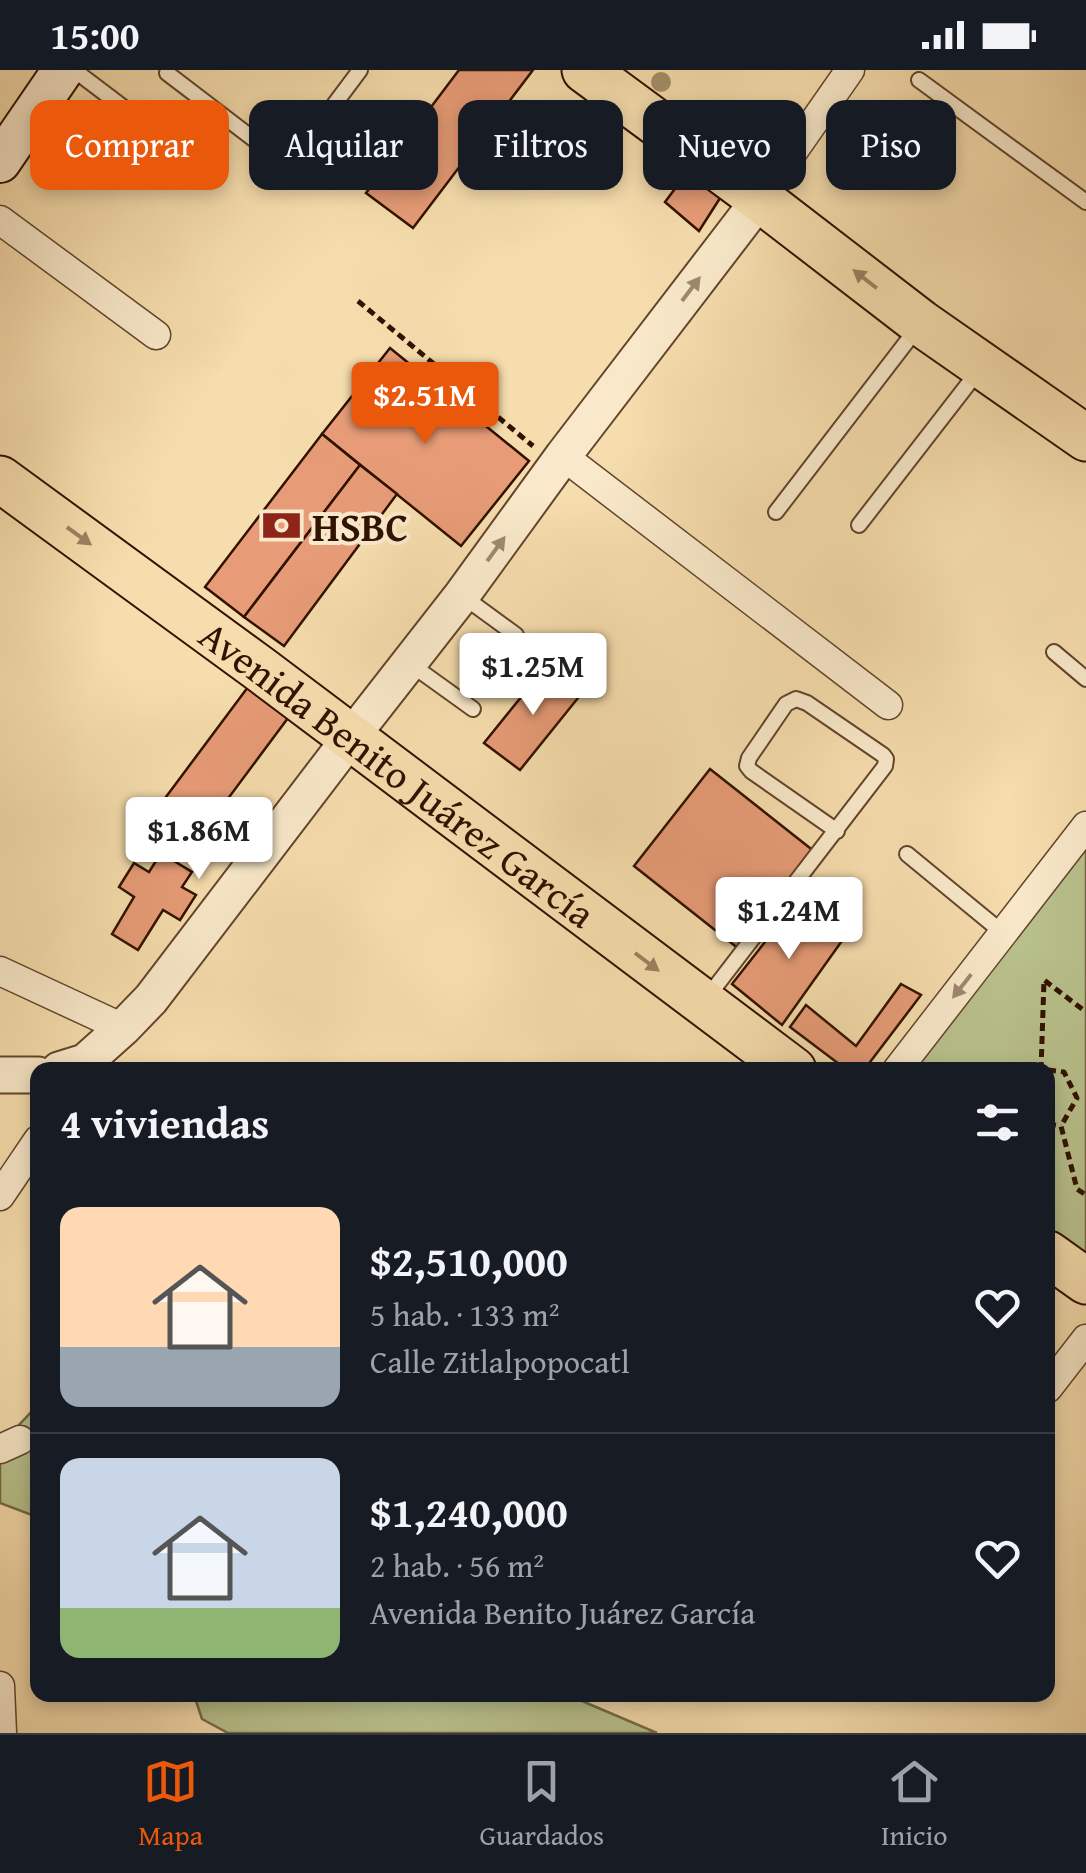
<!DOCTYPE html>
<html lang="es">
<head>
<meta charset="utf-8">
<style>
  body { margin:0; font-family:"Gentium Book Plus",serif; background:#242831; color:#f1f3f6; height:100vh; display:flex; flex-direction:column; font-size:38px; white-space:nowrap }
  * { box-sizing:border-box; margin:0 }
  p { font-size:32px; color:#9ea1a6 }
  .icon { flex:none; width:55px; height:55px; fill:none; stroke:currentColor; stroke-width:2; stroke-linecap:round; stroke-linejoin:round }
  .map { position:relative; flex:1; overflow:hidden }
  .details { position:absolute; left:30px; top:992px; width:1025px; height:640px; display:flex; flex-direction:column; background:#171b24; border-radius:20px; box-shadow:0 5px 15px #0003 }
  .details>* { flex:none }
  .banner { position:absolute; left:30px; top:30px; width:1028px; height:90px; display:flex; gap:20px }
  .price { position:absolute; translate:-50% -85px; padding:0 22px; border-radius:10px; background:#fff; color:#222; font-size:32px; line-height:65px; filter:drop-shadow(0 2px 5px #0008) }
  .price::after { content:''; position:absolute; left:50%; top:60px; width:30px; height:22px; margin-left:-15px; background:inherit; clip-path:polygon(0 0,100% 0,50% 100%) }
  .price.active { background:#ea580c; color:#fff }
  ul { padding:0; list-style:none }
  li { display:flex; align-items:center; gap:30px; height:250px; padding:0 30px }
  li+li { border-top:2px solid #363941 }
  li span { display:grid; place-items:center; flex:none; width:280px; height:200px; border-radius:20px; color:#555 }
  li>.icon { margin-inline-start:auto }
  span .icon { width:120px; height:120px; fill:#fffc; stroke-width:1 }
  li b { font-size:42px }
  h2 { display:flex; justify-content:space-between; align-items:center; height:120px; padding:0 30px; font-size:42px }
  .chip { padding:0 35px; border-radius:20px; background:#171b24; box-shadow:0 5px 15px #0003; font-size:35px; line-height:90px }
  .chip.active { background:#ea580c; color:#fff }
  .status { display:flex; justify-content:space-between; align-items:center; height:70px; padding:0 50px; background:#171b24; direction:ltr }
  .status svg { height:28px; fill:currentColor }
  .tab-bar { display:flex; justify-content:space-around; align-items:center; height:140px; border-top:2px solid #363941; background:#171b24; font-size:28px; color:#9ea1a6 }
  .tab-bar a { display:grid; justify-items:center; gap:5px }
  .tab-bar .active { color:#ea580c }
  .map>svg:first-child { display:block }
  .green { fill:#b9c28d; stroke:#756a47; stroke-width:2.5 }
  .building { fill:#e79c77; stroke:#311101; stroke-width:2.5 }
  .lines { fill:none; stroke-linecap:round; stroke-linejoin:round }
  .service-casing { stroke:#62442c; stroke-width:18 }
  .minor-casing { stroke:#62442c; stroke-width:31 }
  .tertiary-casing { stroke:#62442c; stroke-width:39 }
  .secondary-casing { stroke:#311101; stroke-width:44 }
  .primary-casing { stroke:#311101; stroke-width:49 }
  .path { stroke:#311101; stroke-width:5; stroke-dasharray:8 5; stroke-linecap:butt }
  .service { stroke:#f9e9ca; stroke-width:14 }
  .minor { stroke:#f9e9ca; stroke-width:28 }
  .tertiary { stroke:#f9e9ca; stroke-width:35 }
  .secondary { stroke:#f9e9ca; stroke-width:40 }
  .primary { stroke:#f6ddad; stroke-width:45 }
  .tree { fill:#a48f69 }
  .oneway { fill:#9d8160 }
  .oneway2 { fill:#9f8870 }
  .labels { text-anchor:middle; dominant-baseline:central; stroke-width:8; stroke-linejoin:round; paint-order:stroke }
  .poi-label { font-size:40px; font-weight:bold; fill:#311101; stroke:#f9e9ca; text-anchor:start }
  .street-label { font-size:40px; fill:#311101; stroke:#f9e9ca }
</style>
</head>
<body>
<div class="status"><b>15:00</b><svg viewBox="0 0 49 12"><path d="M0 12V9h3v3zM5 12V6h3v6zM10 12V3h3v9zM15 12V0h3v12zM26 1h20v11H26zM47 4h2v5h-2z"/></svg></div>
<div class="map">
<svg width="1086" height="1663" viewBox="0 0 1086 1663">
  <rect width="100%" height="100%" fill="#f6ddad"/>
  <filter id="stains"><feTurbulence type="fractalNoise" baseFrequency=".002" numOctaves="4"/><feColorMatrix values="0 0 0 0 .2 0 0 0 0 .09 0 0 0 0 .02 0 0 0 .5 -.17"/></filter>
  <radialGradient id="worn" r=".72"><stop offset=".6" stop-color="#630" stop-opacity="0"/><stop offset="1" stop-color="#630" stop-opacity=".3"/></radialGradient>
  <g class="green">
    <polygon points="1086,769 1086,1188 1048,1159 1048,1000 914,1000"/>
    <polygon points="37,1336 37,1447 0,1433 0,1375"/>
    <polygon points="194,1625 568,1625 657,1663 228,1663 202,1649"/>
  </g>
  <g class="building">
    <polygon points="459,0 533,0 413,158 366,123"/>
    <polygon points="689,100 722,125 699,161 665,132"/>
    <polygon points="390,278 529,391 461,476 322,364"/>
    <polygon points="322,364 360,395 244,547 205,517"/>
    <polygon points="360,395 397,424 284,576 244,547"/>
    <polygon points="547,595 582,623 520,700 484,673"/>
    <polygon points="251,613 291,644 192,777 151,747"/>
    <polygon points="710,699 815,782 739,879 634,796"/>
    <polygon points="161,783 192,802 182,817 196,825 180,850 163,840 138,880 112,864 134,827 119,817 134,793 149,802"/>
    <polygon points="798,830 844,868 782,955 732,914"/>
    <polygon points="901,914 921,925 864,1000 847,1000 790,957 806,935 856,976"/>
  </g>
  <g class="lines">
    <defs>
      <g id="service">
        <polyline points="74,0 214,106"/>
        <polyline points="167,3 273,84 286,89 298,83 360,0"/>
        <polyline points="919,10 1086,132"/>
        <polyline points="776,442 918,257"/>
        <polyline points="859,455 979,300"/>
        <polyline points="464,527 516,565"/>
        <polyline points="1054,582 1086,609"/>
        <polyline points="409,593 473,639"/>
        <polyline points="907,784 1003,863"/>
        <polyline points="706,929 885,696 886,689 883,685 807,633 796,629 786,634 749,688 747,696 751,701 837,761"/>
      </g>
      <g id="minor">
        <polyline points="760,129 850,0"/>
        <polyline points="0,150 156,265"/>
        <polyline points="563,386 888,635"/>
        <polyline points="0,901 123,958"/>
        <polyline points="897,1000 1086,756"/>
        <polyline points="0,1126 38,1070"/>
        <polyline points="1048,1318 1086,1269"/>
        <polyline points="0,1379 20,1370"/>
        <polyline points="0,1616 2,1663"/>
      </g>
      <g id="tertiary">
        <polyline points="59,1000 85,992 123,958 151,929 351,667 462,525 563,386 760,129"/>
        <polyline points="0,1005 38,1005"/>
      </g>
      <polyline id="secondary" points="0,92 63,0"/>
      <g id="primary">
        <polyline points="585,0 760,129 921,253 1086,368"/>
        <path id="s1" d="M0,409L260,599L793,1000"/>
        <polyline points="1048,1184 1086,1211"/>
      </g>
    </defs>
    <use href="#service" class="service-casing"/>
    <use href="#minor" class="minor-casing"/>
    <use href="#tertiary" class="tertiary-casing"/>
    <use href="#secondary" class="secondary-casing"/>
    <use href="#primary" class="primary-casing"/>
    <g class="path">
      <polyline points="358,231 533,376"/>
      <polyline points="1041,1000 1044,910 1086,942"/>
      <polyline points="1048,1000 1064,1002 1077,1028 1061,1056 1077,1119 1086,1125"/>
      <polyline points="1048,1054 1061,1056"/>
    </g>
    <use href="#service" class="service"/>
    <use href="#minor" class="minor"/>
    <use href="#tertiary" class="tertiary"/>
    <use href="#secondary" class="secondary"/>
    <use href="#primary" class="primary"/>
  </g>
  <g class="tree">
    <circle cx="661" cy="12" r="10"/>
    <circle cx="701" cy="41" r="10"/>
  </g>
  <defs><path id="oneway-solid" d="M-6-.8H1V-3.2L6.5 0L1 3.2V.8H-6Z" transform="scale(2.5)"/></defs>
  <g class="oneway">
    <use href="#oneway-solid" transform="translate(865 209) rotate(-142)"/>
    <use href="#oneway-solid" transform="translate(79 466) rotate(36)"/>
    <use href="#oneway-solid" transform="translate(647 892) rotate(37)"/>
  </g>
  <g class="oneway2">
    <use href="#oneway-solid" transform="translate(691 219) rotate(-53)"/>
    <use href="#oneway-solid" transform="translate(496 479) rotate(-54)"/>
    <use href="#oneway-solid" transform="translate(962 916) rotate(128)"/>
  </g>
  <defs>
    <symbol id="bank-bare" viewBox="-9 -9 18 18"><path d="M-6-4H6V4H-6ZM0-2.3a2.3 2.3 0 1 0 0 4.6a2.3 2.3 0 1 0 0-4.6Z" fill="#8f2418" stroke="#f9e9ca" stroke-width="2.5" paint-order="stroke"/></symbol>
  </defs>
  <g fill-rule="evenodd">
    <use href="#bank-bare" x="254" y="428" width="55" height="55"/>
  </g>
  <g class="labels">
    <g class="poi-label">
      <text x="312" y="456">HSBC</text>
    </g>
    <g class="street-label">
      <text stroke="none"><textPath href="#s1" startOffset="495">Avenida Benito Juárez García</textPath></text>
    </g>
  </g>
  <rect width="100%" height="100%" filter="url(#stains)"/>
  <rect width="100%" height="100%" fill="url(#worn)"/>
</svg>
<b class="price active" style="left:425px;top:377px">$2.51M</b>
<b class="price" style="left:533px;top:648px">$1.25M</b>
<b class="price" style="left:199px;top:812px">$1.86M</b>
<b class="price" style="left:789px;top:892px">$1.24M</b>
<div class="banner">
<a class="chip active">Comprar</a>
<a class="chip">Alquilar</a>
<a class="chip">Filtros</a>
<a class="chip">Nuevo</a>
<a class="chip">Piso</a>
</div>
<section class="details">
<h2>4 viviendas<svg class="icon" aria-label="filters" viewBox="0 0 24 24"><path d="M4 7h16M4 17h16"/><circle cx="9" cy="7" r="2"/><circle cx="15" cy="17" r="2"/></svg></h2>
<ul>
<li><span style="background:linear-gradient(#ffd9b3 70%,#9aa5b1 0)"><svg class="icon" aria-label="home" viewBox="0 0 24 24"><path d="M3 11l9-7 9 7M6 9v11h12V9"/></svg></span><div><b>$2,510,000</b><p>5 hab. · 133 m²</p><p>Calle Zitlalpopocatl</p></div><svg class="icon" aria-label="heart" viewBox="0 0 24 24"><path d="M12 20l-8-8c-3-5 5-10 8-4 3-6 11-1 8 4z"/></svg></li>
<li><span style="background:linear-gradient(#c9d6e8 75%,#8fb573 0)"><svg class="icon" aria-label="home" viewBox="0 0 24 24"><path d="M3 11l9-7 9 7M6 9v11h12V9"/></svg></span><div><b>$1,240,000</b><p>2 hab. · 56 m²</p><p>Avenida Benito Juárez García</p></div><svg class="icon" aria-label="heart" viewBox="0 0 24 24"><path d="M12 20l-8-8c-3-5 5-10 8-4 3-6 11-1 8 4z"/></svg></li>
</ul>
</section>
</div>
<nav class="tab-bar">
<a class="active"><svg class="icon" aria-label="map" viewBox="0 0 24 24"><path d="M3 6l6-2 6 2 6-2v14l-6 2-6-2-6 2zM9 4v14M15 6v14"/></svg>Mapa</a>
<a><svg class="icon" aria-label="saved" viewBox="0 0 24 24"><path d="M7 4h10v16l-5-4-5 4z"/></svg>Guardados</a>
<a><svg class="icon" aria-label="home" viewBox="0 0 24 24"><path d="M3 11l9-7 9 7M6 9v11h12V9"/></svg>Inicio</a>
</nav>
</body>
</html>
